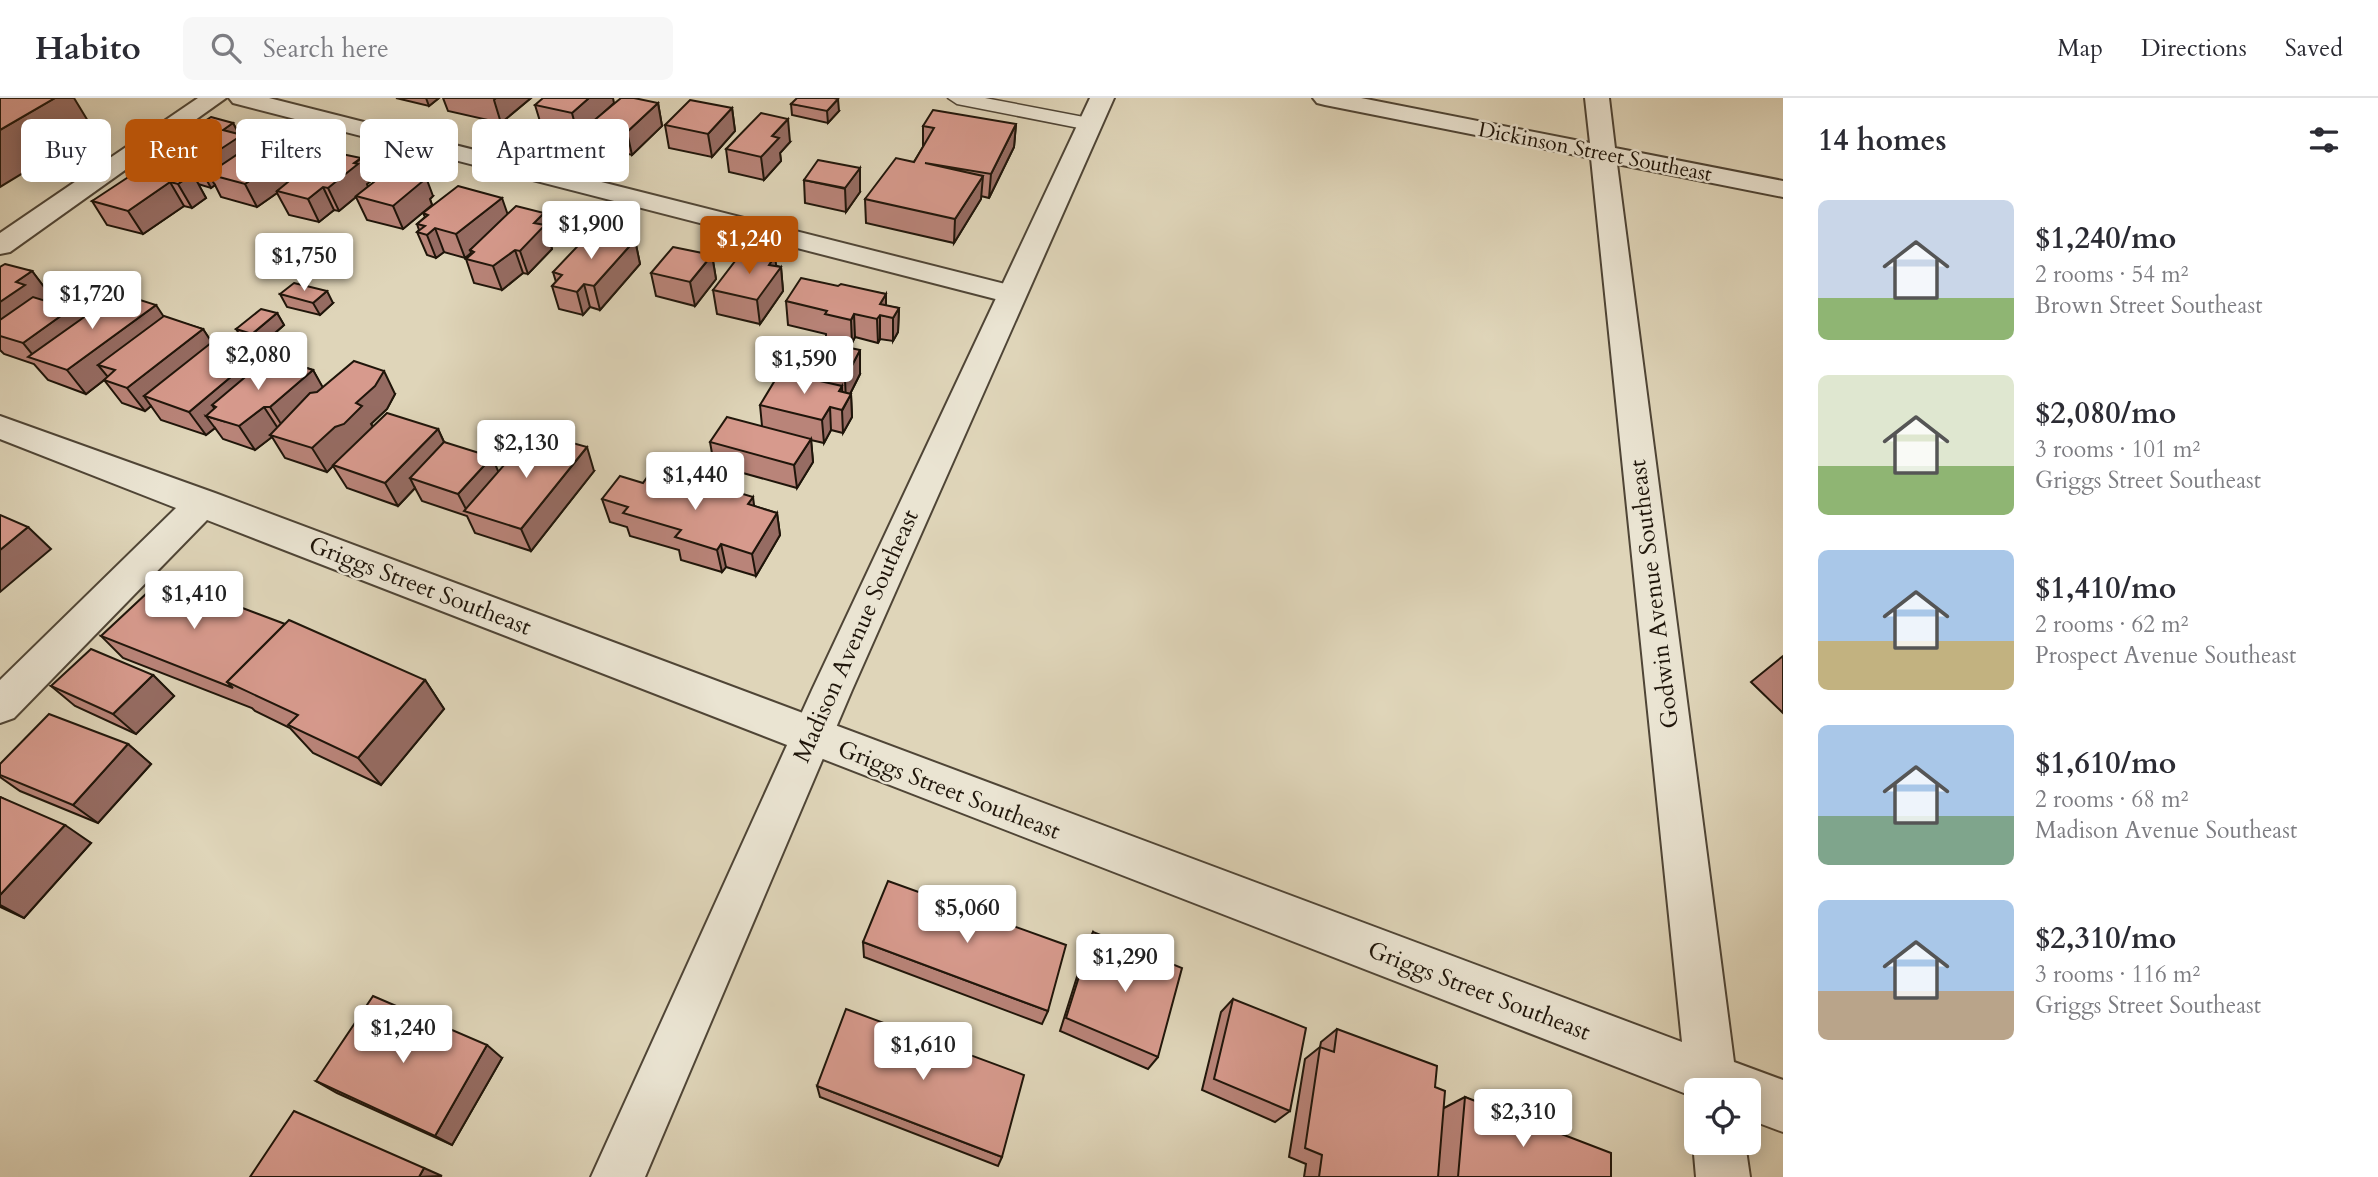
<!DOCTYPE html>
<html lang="en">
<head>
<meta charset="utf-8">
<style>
  body { margin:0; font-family:Cardo,serif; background:#f7f7f7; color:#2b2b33; height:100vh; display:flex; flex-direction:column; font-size:26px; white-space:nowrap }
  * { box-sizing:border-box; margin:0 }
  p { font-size:23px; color:#7c7c81 }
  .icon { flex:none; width:38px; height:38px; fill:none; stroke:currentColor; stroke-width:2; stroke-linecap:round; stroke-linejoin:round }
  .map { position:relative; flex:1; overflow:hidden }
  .drawer { display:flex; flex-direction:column; background:#fff; width:595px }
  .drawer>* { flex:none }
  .hud { position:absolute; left:21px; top:21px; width:665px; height:63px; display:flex; gap:14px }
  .fabs { position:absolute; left:1684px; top:980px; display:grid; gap:14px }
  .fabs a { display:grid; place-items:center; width:77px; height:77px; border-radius:10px; background:#fff; box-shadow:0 4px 18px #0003; font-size:35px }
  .price { position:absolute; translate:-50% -60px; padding:0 16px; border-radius:7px; background:#fff; color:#222; font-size:23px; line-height:46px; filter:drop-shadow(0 2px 4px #0008) }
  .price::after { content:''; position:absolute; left:50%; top:42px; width:21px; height:16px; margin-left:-10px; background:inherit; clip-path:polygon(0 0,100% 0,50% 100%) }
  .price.current { background:#b45309; color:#fff }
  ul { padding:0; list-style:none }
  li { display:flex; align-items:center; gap:21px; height:175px; padding:0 35px }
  li span { display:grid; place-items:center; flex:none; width:196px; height:140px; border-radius:10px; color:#555 }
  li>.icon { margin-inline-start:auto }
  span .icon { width:84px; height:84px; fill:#fffc; stroke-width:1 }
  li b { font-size:30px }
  h2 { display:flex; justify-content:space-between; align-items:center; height:84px; padding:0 35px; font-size:30px }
  .chip { padding:0 24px; border-radius:10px; background:#fff; box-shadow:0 4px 18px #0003; font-size:24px; line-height:63px }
  .chip.current { background:#b45309; color:#fff }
  header { display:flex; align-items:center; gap:42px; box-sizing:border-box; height:98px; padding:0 35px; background:#fff; border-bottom:2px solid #e1e1e2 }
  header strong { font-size:33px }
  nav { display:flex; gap:38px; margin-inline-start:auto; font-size:24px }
  .search { width:490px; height:63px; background:#f7f7f7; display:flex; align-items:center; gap:18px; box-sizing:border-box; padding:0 24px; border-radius:10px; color:#7c7c81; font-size:26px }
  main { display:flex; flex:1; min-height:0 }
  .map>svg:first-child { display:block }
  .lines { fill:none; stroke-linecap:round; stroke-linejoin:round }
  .service-casing { stroke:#4f4536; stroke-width:3 }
  .minor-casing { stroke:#4f4536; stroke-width:4 }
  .tertiary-casing { stroke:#4f4536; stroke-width:4 }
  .service { fill:#eae4d2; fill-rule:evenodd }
  .minor { fill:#eae4d2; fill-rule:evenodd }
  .tertiary { fill:#eae4d2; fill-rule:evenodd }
  .wall { fill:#b98479; stroke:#1f150a; stroke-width:2 }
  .shaded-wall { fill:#966c63; stroke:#1f150a; stroke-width:2 }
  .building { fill:#d79a8d; stroke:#1f150a; stroke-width:2 }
  .labels { text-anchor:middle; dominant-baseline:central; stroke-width:5; stroke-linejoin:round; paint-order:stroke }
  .far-street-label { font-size:21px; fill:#1f150a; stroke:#eae4d2 }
  .street-label { font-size:24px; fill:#1f150a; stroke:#eae4d2 }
</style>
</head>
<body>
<header>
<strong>Habito</strong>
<div class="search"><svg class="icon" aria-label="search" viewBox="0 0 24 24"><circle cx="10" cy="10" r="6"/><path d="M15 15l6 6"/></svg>Search here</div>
<nav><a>Map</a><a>Directions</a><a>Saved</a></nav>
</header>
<main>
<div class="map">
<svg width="1783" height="1079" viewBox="0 0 1783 1079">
  <rect width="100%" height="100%" fill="#dfd5b9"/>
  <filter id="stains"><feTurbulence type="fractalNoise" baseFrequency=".00286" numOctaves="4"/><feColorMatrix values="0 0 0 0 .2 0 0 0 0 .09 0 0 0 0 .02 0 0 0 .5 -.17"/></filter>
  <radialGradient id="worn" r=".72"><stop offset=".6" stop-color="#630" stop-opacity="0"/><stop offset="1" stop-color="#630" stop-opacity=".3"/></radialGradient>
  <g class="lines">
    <defs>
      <polygon id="service" points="948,0 985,0 1089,20 1098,26 1089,32 957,6"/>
      <g id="minor">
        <polygon points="198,0 226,0 10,154 0,156 0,135"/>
        <polygon points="229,0 269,0 1021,190 1026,196 1021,202 1011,205 233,5"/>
        <polygon points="1313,0 1361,0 1590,45 1585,0 1609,0 1615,50 1783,83 1783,99 1617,66 1734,964 1783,982 1783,1034 1748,1021 1748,992 1696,992 1696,1011 1689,997 207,422 14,620 0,625 0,582 176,410 0,341 0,318 215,395 1682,944 1591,60 1325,7 1317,5"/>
        <polygon points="1696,1038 1696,1045 1745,1045 1750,1079 1696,1079 1693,1045"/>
      </g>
      <polygon id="tertiary" points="1090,0 1114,0 852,592 645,1079 591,1079 812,592"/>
    </defs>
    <use href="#service" class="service-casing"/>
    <use href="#minor" class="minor-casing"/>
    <use href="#tertiary" class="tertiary-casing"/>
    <use href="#service" class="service"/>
    <use href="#minor" class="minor"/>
    <use href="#tertiary" class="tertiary"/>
  </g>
  <g class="wall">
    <polygon points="396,0 439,0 429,8"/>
    <polygon points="443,0 531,0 501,25 448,13"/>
    <polygon points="614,5 598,19 658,5 662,28 632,57 596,48 591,26 578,38 542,30 535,7"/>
    <polygon points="791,6 839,13 828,25 792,17"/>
    <polygon points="732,10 735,33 712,59 669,50 665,27"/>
    <polygon points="233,25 239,36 242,37 248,49 301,46 310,66 371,83 367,86 368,89 433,98 430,101 432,107 403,131 367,122 356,99 339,113 334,112 319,124 289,117 277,95 257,109 221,99 215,87 211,90 198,86 206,100 192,110 184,108 143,136 107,127 92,103 159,77 180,73 172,60 181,54 178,48 191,40 188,34"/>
    <polygon points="1016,26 1014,49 989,100 981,98 981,101 954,145 866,125 865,101 914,64 923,49 923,28"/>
    <polygon points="790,44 780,55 781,63 764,82 729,74 726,51"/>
    <polygon points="804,82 860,94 846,114 805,105"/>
    <polygon points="423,115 507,117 551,138 549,141 552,151 528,176 523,175 502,192 474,185 466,161 471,155 465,160 444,154 436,160 427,157 417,134 419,132 417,126 425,119"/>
    <polygon points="635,142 640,166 600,212 590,209 583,217 559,211 552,188 556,184 553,174"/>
    <polygon points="712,157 716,181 695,208 656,198 651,175"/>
    <polygon points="777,168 781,169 783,193 760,226 717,216 713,192"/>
    <polygon points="0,169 32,173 50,197 43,202 52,205 99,209 163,219 203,231 212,245 253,247 254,246 244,243 236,231 277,215 284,227 264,245 270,246 279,261 313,272 322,289 395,296 387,311 371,326 373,328 438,331 444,344 498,373 594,373 531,453 475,435 467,418 422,403 415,390 398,408 347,390 333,368 327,374 285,360 272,339 255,352 223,341 215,330 206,337 161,322 151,308 145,313 122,305 104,282 86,296 48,282 34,266 4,256 0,252"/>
    <polygon points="838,188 886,196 886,208 899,210 898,234 893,243 880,241 878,245 855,239 852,245 826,240 826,236 788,227 786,203"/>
    <polygon points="280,196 333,205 320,217 287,209"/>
    <polygon points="790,269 860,276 850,296 851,296 852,319 843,335 831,332 824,345 811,342 813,364 797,390 714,367 710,344 762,328 760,307 790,276"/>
    <polygon points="643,385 754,408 777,415 780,437 756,478 726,469 722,474 681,462 679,452 630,438 627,429 610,424 602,401"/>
    <polygon points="101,538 425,582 444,611 381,687 313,655 290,630 255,613 252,610 123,560"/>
    <polygon points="1783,558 1783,615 1751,584"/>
    <polygon points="153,577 174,598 136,636 75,608 51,588"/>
    <polygon points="128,646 151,666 98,725 20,693 0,679 0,666"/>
    <polygon points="0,699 91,745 24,820 0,809"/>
    <polygon points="1093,834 1158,959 1148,971 1060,933 1086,850"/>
    <polygon points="863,844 1048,913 1042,926 864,859"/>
    <polygon points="1233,901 1290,1013 1275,1024 1202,992 1221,914"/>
    <polygon points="1337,931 1435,989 1444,1010 1465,999 1611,1079 1304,1079 1306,1066 1289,1059 1305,961 1320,949 1321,944"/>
    <polygon points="502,960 452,1047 337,995 316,983"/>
    <polygon points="817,988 1002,1059 998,1068 820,999"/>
  </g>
  <g class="shaded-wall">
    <polygon points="55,0 74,0 88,23 86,24 92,33 0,89 0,32"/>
    <polygon points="426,0 439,0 429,8"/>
    <polygon points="496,0 531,0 501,25 494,2"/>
    <polygon points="589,0 613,0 614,5 578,38 572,15"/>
    <polygon points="838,1 839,13 828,25 827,13"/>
    <polygon points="658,5 662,28 632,57 627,34"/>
    <polygon points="732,10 735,33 712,59 708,36"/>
    <polygon points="788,21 790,44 780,55 781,63 764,82 761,59 772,38"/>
    <polygon points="233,25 240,38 242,37 254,60 208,76 215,87 211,90 198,66 223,32"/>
    <polygon points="1016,26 1014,49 989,100 991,76"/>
    <polygon points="301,46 312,70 277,93 277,95 257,109 245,86"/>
    <polygon points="361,60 371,83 367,86 368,89 339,113 328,90"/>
    <polygon points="860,70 860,94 846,114 845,90"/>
    <polygon points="424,74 433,98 430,101 432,107 403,131 393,108 416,81"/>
    <polygon points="193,76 206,100 192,110 178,86"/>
    <polygon points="983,78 981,101 954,145 955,121"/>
    <polygon points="170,84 184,108 143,136 128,113"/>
    <polygon points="323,89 334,112 319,124 308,101"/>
    <polygon points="502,100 510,123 470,152 471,155 465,160 456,136"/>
    <polygon points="544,115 551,138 549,141 552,151 528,176 520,153 534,125"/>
    <polygon points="435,130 444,154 436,160 427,137"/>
    <polygon points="635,142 640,166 600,212 594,188"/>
    <polygon points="515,152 523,175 502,192 493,168"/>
    <polygon points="712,157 716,181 695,208 690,184"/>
    <polygon points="775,158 777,174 781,169 783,193 760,226 757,202 769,167"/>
    <polygon points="32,173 50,197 39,205 0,238 0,204 16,184"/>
    <polygon points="584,186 590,209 583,217 577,194"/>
    <polygon points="327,193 333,205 320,217 313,205"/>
    <polygon points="886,196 886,218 880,217 880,241 878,245 877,221 880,206"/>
    <polygon points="90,197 108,221 36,261 23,245"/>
    <polygon points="156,207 172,231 98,267 108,279 86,296 67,272"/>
    <polygon points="899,210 898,234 893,243 893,220"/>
    <polygon points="277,215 284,227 260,248 252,236"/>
    <polygon points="854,216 855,239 852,245 851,222"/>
    <polygon points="203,231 218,254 144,298 151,308 145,313 127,290"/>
    <polygon points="270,246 285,270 216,309 212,307 223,323 206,318 215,330 206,337 189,314"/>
    <polygon points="860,252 860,276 846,304 845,281"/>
    <polygon points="313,272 326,295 285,332 270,309"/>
    <polygon points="384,273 395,296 387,311 371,326 374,331 349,352 327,374 312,350 356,305"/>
    <polygon points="842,288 843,311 851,296 852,319 843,335 842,312 839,293"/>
    <polygon points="264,309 279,332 270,337 272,339 255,352 239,328"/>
    <polygon points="830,309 831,332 824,345 822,322"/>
    <polygon points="438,331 449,355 410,380 415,390 398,408 385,385"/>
    <polygon points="811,341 813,364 797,390 794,367"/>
    <polygon points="587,349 594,373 531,453 521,431"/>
    <polygon points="492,359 502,382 467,413 458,396"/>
    <polygon points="753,399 756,422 748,406"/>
    <polygon points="777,415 780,437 756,478 752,456"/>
    <polygon points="28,429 51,451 0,494 0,452"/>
    <polygon points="721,446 726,469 722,474 717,452"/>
    <polygon points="153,577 174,598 136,636 113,616"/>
    <polygon points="425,582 444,611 381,687 358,660"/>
    <polygon points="128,646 151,666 98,725 73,707"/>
    <polygon points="65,727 91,745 24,820 0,807 0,797"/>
    <polygon points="487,947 502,960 452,1047 435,1038"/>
    <polygon points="424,1070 442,1078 419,1079"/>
  </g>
  <g class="building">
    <polygon points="0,0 55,0 0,32"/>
    <polygon points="543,0 589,0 572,15 535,7"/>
    <polygon points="621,0 634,0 658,5 627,34 591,25"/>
    <polygon points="797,0 834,0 838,1 827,13 791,6"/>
    <polygon points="690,2 732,10 708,36 665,27"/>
    <polygon points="933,12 1016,26 991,76 925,65 983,78 955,121 865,101 896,60 914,64 934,30 923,28"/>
    <polygon points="761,15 788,21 772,38 779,40 761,59 726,51"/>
    <polygon points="211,19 233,25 223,32 242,37 198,66 172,60 186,50 178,48 197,36 188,34"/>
    <polygon points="266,37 301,46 245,86 208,76"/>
    <polygon points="332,54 361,60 354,65 358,66 328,90 323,89 308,101 277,93 322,56"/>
    <polygon points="818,62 860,70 845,90 804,82"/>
    <polygon points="401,69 424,74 416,81 423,83 393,108 356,98 388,73 394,74"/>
    <polygon points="169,70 193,76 178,86 170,84 128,113 92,103 136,74 159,77"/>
    <polygon points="458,88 502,100 456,136 435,130 427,137 417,134 425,128 417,126 428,117 423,115"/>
    <polygon points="516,108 544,115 534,125 545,127 520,153 515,152 493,168 466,161 474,154 470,152"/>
    <polygon points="592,133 635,142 594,188 584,186 577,194 552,188 562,177 553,174"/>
    <polygon points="673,149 712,157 690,184 651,175"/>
    <polygon points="752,153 775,158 769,167 781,169 757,202 713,192 739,158 746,160"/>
    <polygon points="5,166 32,173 16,184 25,187 0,204 0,169"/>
    <polygon points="801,180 838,188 841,186 886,196 880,206 899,210 893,220 880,217 877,221 854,216 851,222 825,216 827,213 786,203"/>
    <polygon points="294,185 327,193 313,205 280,196"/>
    <polygon points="72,192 90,197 23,245 0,238 0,222 33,199 52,205"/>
    <polygon points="118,195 156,207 67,272 28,259"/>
    <polygon points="261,211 277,215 252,236 236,231"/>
    <polygon points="164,218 203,231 127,290 104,282 115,272 98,267"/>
    <polygon points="221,237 253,247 257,242 270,246 189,314 144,298"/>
    <polygon points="806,241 860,252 845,281 790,269"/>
    <polygon points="278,261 313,272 270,309 264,309 239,328 206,318 216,309 212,307 257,269 265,272"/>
    <polygon points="354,263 384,273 375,288 356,305 362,308 344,326 335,329 312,350 270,337 310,295 317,294"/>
    <polygon points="780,274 842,288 839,293 851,296 842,312 830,309 822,322 760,307"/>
    <polygon points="387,315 438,331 385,385 333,367"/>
    <polygon points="727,319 811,341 794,367 710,344"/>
    <polygon points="533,334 587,349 521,431 464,413"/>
    <polygon points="444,344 492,359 458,396 410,380"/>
    <polygon points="620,378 643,385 648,378 704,394 710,386 753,399 748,406 777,415 752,456 721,446 717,452 675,439 681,432 623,415 628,409 602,401"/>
    <polygon points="0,417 28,429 0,452"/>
    <polygon points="163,480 285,526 227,584 233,590 101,538"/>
    <polygon points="289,522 425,582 358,660 288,627 298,617 227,584"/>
    <polygon points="91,551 153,577 113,616 51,588"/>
    <polygon points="49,616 128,646 73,707 0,677 0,666"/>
    <polygon points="0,699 65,727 0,797"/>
    <polygon points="888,783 1066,847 1048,913 863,844"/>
    <polygon points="1093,834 1182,870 1158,959 1066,920"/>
    <polygon points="373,898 487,947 435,1038 316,983"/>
    <polygon points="1233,901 1306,930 1290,1013 1214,981"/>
    <polygon points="846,911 1024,977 1002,1059 817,988"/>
    <polygon points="1337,931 1437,968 1435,989 1445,993 1438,1079 1319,1079 1322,1057 1305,1050 1320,949 1334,954"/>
    <polygon points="1465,999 1611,1055 1611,1079 1458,1079"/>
    <polygon points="294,1013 424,1070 419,1079 250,1079"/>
  </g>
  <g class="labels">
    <g class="far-street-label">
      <text transform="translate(1595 54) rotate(11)">Dickinson Street Southeast</text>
    </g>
    <g class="street-label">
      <text transform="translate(420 488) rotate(21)">Griggs Street Southeast</text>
      <text transform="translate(1654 496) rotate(-97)">Godwin Avenue Southeast</text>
      <text transform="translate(856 538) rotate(-66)">Madison Avenue Southeast</text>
      <text transform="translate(949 692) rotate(21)">Griggs Street Southeast</text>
      <text transform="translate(1479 893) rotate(21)">Griggs Street Southeast</text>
    </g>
  </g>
  <rect width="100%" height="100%" filter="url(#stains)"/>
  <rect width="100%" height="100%" fill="url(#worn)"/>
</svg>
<div class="fabs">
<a><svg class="icon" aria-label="locate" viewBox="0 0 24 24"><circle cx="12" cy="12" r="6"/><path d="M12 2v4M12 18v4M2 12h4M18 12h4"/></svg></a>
</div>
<b class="price" style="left:591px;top:163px">$1,900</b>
<b class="price current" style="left:749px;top:178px">$1,240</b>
<b class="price" style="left:304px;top:195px">$1,750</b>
<b class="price" style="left:92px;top:233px">$1,720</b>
<b class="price" style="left:258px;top:294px">$2,080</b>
<b class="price" style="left:804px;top:298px">$1,590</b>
<b class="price" style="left:526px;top:382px">$2,130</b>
<b class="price" style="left:695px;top:414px">$1,440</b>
<b class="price" style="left:194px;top:533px">$1,410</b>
<b class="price" style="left:967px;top:847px">$5,060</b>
<b class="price" style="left:1125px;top:896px">$1,290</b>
<b class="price" style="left:403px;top:967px">$1,240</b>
<b class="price" style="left:923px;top:984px">$1,610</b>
<b class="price" style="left:1523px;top:1051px">$2,310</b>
<div class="hud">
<a class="chip">Buy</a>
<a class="chip current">Rent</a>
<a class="chip">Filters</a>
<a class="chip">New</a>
<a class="chip">Apartment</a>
</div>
</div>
<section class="drawer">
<h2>14 homes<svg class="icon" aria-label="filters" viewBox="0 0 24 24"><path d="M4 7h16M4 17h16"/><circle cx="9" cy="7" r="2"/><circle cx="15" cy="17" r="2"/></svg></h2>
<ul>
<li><span style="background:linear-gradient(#c9d6e8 70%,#8fb573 0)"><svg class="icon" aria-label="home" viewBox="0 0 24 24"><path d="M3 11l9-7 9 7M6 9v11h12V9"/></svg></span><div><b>$1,240/mo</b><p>2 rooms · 54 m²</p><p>Brown Street Southeast</p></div></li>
<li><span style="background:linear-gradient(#dfe7d0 65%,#8fb573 0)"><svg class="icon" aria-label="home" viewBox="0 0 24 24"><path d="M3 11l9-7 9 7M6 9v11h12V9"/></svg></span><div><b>$2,080/mo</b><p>3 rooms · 101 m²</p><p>Griggs Street Southeast</p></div></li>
<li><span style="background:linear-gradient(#a9c7e8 65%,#c2b280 0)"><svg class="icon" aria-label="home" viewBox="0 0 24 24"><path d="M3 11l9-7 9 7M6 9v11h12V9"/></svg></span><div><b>$1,410/mo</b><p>2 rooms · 62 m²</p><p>Prospect Avenue Southeast</p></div></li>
<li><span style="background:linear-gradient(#a9c7e8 65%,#7fa58c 0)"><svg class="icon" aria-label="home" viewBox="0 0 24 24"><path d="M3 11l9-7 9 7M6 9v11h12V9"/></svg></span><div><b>$1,610/mo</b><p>2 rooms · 68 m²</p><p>Madison Avenue Southeast</p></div></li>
<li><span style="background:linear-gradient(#a9c7e8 65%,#b9a48a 0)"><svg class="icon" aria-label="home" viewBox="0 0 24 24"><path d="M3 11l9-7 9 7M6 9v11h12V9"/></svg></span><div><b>$2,310/mo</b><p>3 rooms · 116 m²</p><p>Griggs Street Southeast</p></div></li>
</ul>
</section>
</main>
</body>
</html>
